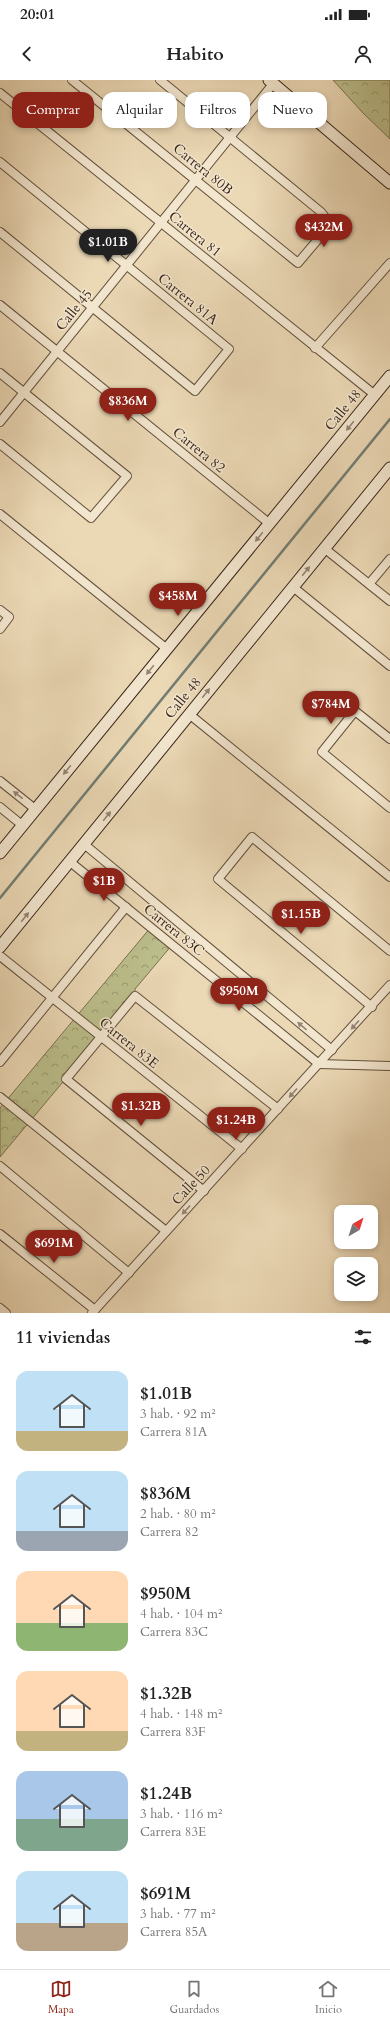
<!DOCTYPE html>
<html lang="es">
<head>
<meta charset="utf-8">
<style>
  body { margin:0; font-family:Cardo,serif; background:#f6f6f6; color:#222; height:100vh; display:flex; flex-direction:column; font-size:15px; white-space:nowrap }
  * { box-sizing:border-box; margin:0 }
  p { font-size:13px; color:#767676 }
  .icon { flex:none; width:22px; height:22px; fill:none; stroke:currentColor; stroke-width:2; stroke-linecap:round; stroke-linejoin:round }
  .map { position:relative; height:1233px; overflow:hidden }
  .sheet { display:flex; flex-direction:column; background:#fff; flex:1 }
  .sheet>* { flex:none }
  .top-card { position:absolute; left:12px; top:12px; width:366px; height:36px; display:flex; gap:8px }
  .needle { width:26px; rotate:39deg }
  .fabs { position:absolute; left:334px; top:1125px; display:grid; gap:8px }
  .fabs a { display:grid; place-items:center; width:44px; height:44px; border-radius:8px; background:#fff; box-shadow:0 2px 6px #0003; font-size:20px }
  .price { position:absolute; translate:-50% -34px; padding:0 9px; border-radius:14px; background:#8f2418; color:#fff; font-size:13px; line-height:26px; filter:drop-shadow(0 1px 2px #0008) }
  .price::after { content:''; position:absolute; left:50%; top:24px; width:12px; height:9px; margin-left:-6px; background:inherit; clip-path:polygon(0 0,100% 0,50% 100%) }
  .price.current { background:#222; color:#fff }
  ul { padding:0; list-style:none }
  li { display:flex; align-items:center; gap:12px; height:100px; padding:0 16px }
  li span { display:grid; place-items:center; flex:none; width:112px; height:80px; border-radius:12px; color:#555 }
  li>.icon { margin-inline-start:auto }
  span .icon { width:48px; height:48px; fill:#fffc; stroke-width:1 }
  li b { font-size:17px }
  h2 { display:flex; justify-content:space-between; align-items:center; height:48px; padding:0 16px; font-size:17px }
  .chip { padding:0 14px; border-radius:12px; background:#fff; box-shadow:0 2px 6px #0003; font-size:14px; line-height:36px }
  .chip.current { background:#8f2418; color:#fff }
  .status { display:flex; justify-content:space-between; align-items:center; height:28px; padding:0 20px; background:#fff; direction:ltr }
  .status svg { height:11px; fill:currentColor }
  header { display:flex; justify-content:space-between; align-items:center; height:52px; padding:0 16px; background:#fff; font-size:18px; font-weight:800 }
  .tabs { display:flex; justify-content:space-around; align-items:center; height:56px; border-top:1px solid #e0e0e0; background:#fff; font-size:11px; color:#767676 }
  .tabs a { display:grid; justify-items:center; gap:2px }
  .tabs .current { color:#8f2418 }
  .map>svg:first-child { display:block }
  .park { fill:url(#park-crowns); stroke:#7a7151 }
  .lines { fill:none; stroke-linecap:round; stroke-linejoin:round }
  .stream { stroke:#727d73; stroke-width:2.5 }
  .street-casing { stroke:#65513e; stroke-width:10 }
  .secondary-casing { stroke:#382417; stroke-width:13 }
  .street { stroke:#f2e6cf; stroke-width:8 }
  .secondary { stroke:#f2e6cf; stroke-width:11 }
  .oneway { fill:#958573 }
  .labels { text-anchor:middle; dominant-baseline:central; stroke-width:3; stroke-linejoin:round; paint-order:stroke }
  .street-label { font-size:14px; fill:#382417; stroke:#f2e6cf }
</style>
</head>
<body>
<div class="status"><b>20:01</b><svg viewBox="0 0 49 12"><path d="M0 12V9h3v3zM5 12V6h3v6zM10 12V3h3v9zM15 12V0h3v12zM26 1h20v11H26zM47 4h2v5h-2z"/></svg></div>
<header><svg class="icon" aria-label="back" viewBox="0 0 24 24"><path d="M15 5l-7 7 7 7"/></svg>Habito<svg class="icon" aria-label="person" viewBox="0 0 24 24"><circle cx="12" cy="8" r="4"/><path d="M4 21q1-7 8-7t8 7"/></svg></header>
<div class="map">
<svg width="390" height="1233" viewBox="0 0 390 1233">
  <defs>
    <pattern id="park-crowns" width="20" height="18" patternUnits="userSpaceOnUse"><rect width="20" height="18" fill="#bbbe8b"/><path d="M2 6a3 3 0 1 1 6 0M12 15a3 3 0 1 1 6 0" fill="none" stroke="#999a71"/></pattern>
  </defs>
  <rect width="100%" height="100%" fill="#ebd8b5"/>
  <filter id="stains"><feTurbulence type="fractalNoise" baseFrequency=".005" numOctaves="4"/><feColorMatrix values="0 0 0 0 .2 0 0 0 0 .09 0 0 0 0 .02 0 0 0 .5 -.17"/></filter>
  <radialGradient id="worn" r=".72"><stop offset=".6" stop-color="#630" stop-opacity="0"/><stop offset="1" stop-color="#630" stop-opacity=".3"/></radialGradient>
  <g class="park">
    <polygon points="333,0 390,0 390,59 363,33"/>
    <polygon points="151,847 172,865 135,909 135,916 0,1077 0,1028"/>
  </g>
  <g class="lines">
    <polyline class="stream" points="0,818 390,339"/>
    <defs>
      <g id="street">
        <polyline points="72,0 298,183 325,151 328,141 321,132 160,0"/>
        <polyline points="0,13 375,315"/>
        <polyline points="0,82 229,269 195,311 0,152"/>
        <polyline points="0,225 270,444"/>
        <polyline points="315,268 390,183"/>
        <polyline points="0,293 127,396 91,438 0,364"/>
        <polyline points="0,342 273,4"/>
        <polyline points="0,434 167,569"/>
        <polyline points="324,468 390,521"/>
        <polyline points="369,504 390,479"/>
        <polyline points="293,507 390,586"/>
        <polyline points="0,530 9,537 0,549"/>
        <polyline points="189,634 390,797"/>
        <polyline points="390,659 355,631 322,672 390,728"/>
        <polyline points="0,701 35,729"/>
        <polyline points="0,727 22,745"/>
        <polyline points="84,764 332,970"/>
        <polyline points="69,781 319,984 390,986"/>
        <polyline points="0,876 242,1069"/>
        <polyline points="372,927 218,799 252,757 390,871"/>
        <polyline points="0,982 126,827"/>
        <polyline points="0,1017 166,1151"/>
        <polyline points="0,1086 129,1193"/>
        <polyline points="204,1111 66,999 135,916 278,1029"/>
        <polyline points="0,1154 95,1230"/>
        <polyline points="0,1228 6,1233"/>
        <polyline points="92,1233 390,905"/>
      </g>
      <g id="secondary">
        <polyline points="269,0 390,103"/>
        <polyline points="0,773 390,296"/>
        <polyline points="0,867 390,388"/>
      </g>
    </defs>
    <use href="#street" class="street-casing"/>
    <use href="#secondary" class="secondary-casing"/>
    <use href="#street" class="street"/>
    <use href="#secondary" class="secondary"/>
  </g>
  <defs><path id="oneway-solid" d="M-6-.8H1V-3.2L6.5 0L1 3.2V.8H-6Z"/></defs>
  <g class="oneway">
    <use href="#oneway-solid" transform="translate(350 346) rotate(129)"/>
    <use href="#oneway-solid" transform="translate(259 457) rotate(129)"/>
    <use href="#oneway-solid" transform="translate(306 491) rotate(-51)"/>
    <use href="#oneway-solid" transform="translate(150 590) rotate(129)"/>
    <use href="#oneway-solid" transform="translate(206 613) rotate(-51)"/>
    <use href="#oneway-solid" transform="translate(67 690) rotate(129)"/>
    <use href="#oneway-solid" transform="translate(18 715) rotate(-142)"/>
    <use href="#oneway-solid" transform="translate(107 736) rotate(-51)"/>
    <use href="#oneway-solid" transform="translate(25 837) rotate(-51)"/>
    <use href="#oneway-solid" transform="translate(355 945) rotate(132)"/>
    <use href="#oneway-solid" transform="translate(302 946) rotate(-140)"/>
    <use href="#oneway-solid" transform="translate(293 1013) rotate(132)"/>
    <use href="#oneway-solid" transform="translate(186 1130) rotate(133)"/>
  </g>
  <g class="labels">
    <g class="street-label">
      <text transform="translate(203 89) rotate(39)">Carrera 80B</text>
      <text transform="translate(195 154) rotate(39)">Carrera 81</text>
      <text transform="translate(188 219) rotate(39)">Carrera 81A</text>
      <text transform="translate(74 230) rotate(-51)">Calle 45</text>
      <text transform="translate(343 330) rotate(-51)">Calle 48</text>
      <text transform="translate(199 370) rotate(39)">Carrera 82</text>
      <text transform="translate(183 618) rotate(-51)">Calle 48</text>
      <text transform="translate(174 850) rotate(39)">Carrera 83C</text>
      <text transform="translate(129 963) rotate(39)">Carrera 83E</text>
      <text transform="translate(191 1105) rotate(-47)">Calle 50</text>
    </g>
  </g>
  <rect width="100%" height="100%" filter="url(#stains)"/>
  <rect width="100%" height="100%" fill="url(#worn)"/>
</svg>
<div class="fabs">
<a><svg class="needle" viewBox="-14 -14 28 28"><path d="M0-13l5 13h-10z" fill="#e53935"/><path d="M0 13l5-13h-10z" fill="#767676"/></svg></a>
<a><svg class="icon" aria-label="layers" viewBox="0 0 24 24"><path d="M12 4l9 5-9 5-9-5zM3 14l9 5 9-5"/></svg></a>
</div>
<b class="price" style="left:324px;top:168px">$432M</b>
<b class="price current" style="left:108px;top:183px">$1.01B</b>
<b class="price" style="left:128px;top:342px">$836M</b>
<b class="price" style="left:178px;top:537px">$458M</b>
<b class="price" style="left:331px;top:645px">$784M</b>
<b class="price" style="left:104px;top:822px">$1B</b>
<b class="price" style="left:301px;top:855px">$1.15B</b>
<b class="price" style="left:239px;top:932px">$950M</b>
<b class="price" style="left:141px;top:1047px">$1.32B</b>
<b class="price" style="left:236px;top:1061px">$1.24B</b>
<b class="price" style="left:54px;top:1184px">$691M</b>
<div class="top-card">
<a class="chip current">Comprar</a>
<a class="chip">Alquilar</a>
<a class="chip">Filtros</a>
<a class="chip">Nuevo</a>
</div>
</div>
<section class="sheet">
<h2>11 viviendas<svg class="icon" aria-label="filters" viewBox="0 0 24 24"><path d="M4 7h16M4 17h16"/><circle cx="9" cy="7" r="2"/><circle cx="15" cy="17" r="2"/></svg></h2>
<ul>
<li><span style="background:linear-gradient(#bfe0f5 75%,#c2b280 0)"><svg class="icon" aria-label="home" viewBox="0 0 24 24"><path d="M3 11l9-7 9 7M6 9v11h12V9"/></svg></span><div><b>$1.01B</b><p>3 hab. · 92 m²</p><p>Carrera 81A</p></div></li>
<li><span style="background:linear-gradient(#bfe0f5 75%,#9aa5b1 0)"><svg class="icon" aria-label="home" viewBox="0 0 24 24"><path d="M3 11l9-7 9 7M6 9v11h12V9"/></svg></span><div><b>$836M</b><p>2 hab. · 80 m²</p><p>Carrera 82</p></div></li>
<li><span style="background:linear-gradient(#ffd9b3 65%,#8fb573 0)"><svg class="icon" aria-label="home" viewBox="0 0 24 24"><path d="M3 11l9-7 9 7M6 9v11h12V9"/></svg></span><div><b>$950M</b><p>4 hab. · 104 m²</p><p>Carrera 83C</p></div></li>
<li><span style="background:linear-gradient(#ffd9b3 75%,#c2b280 0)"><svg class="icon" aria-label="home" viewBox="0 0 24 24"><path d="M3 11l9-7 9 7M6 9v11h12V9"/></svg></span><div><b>$1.32B</b><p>4 hab. · 148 m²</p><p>Carrera 83F</p></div></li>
<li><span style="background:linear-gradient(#a9c7e8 60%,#7fa58c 0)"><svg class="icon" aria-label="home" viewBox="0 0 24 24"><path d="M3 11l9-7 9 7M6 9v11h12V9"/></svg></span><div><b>$1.24B</b><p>3 hab. · 116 m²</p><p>Carrera 83E</p></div></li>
<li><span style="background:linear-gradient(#bfe0f5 65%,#b9a48a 0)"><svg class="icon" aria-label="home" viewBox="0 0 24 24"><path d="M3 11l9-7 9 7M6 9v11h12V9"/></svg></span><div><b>$691M</b><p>3 hab. · 77 m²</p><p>Carrera 85A</p></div></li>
</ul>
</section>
<nav class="tabs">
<a class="current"><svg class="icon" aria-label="map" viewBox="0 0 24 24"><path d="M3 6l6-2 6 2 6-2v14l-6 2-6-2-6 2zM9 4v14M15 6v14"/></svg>Mapa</a>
<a><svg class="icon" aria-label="saved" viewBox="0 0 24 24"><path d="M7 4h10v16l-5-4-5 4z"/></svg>Guardados</a>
<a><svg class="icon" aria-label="home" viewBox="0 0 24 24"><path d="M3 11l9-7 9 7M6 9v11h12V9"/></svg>Inicio</a>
</nav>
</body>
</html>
